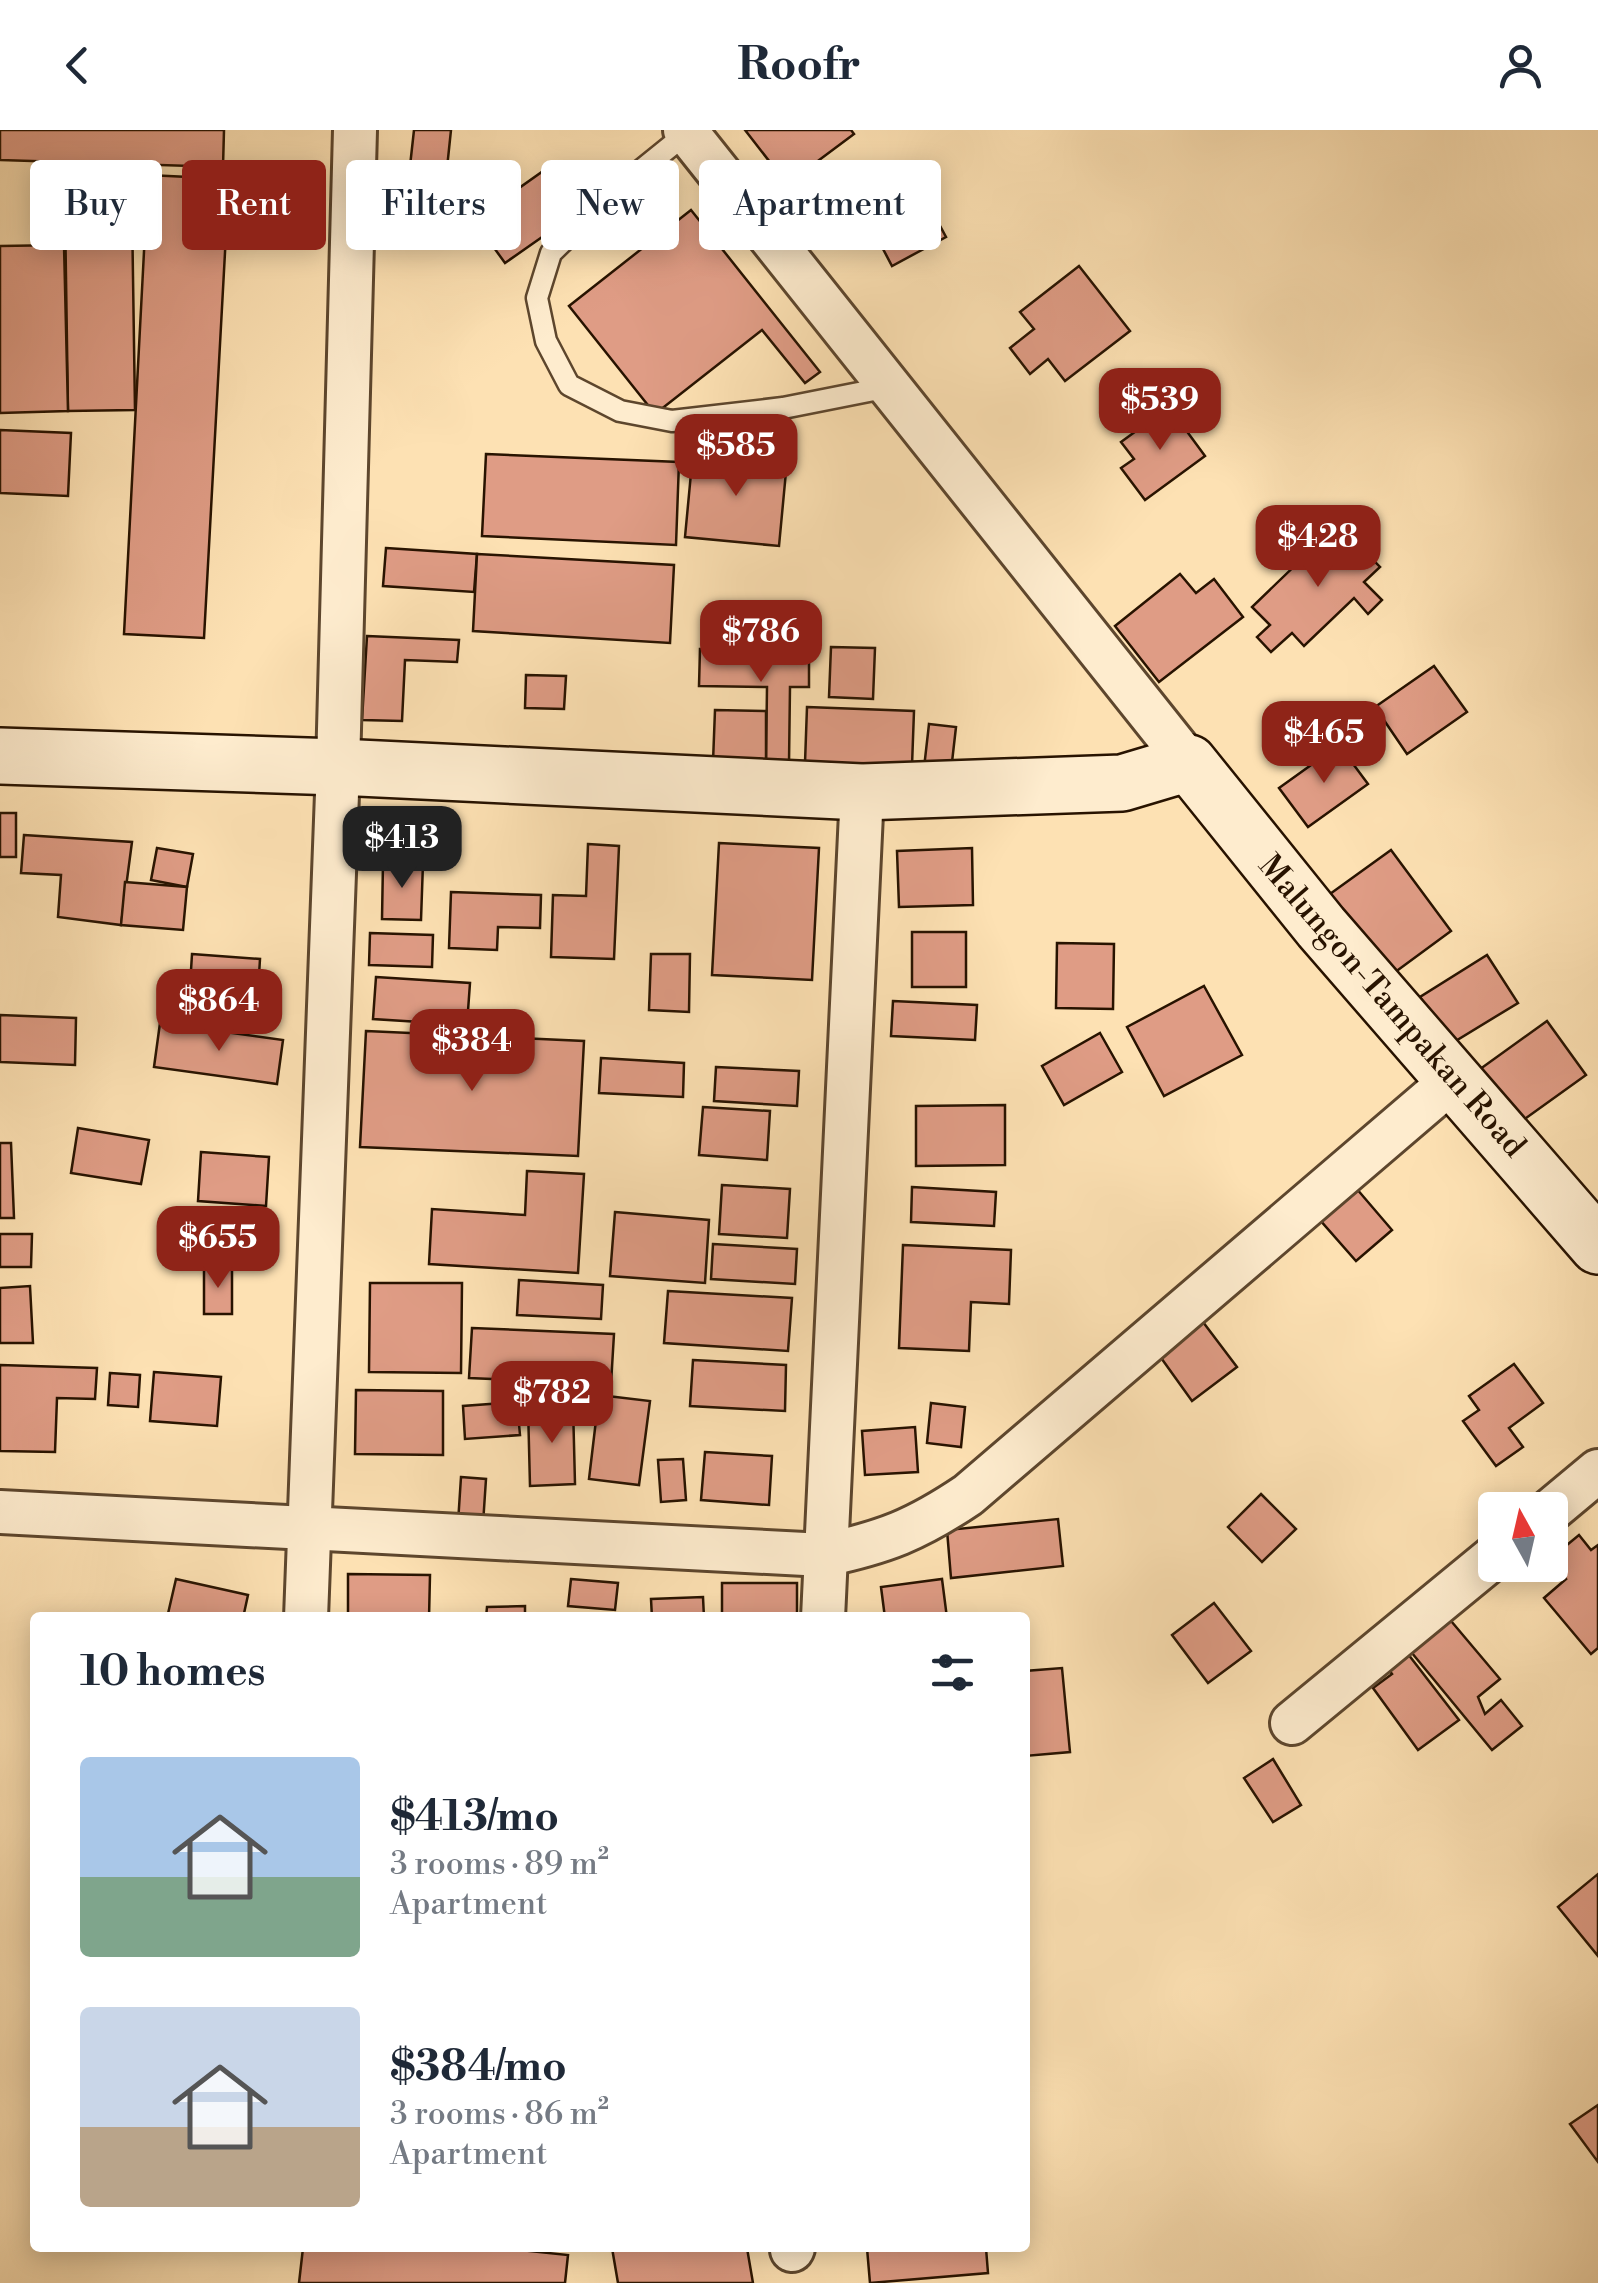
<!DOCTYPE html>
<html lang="en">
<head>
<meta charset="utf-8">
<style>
  body { margin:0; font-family:"Libre Bodoni",serif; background:#f2f2f3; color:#1f2937; height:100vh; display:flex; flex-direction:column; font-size:38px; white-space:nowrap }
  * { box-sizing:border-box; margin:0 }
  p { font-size:32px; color:#747a83 }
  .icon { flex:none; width:55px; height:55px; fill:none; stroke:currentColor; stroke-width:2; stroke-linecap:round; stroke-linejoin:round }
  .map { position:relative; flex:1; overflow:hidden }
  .panel { position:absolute; left:30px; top:1482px; width:1000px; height:640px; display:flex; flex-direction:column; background:#fff; border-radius:10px; box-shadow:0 5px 25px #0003 }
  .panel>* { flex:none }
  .top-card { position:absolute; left:30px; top:30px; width:1000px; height:90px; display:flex; gap:20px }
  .needle { width:65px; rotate:352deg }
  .buttons { position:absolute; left:1478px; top:1362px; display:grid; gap:20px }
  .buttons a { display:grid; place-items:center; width:90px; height:90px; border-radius:10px; background:#fff; box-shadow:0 5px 25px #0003; font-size:50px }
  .price { position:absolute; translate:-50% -85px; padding:0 22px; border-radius:20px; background:#8f2418; color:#fff; font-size:32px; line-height:65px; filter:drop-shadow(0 2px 5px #0008) }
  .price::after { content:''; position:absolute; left:50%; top:60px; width:30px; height:22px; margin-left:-15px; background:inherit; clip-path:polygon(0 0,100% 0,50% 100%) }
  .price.current { background:#222; color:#fff }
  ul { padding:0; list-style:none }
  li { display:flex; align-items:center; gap:30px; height:250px; padding:0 50px }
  li span { display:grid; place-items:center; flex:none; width:280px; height:200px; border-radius:10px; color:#555 }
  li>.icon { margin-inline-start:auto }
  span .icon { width:120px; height:120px; fill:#fffc; stroke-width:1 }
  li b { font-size:42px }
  h2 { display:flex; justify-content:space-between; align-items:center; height:120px; padding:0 50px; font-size:42px }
  .pill { padding:0 35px; border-radius:10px; background:#fff; box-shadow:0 5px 25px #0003; font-size:35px; line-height:90px }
  .pill.current { background:#8f2418; color:#fff }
  header { display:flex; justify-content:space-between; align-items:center; height:130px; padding:0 50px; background:#fff; font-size:45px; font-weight:700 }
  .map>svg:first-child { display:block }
  .building { fill:#df9c85; stroke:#281300; stroke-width:2.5 }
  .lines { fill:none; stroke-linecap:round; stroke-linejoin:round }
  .lane-casing { stroke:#5d462d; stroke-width:25 }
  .street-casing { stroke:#5d462d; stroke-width:48 }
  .secondary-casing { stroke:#281300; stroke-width:60 }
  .lane { stroke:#feecce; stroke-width:20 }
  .street { stroke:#feecce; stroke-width:42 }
  .secondary { stroke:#feecce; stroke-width:55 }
  .labels { text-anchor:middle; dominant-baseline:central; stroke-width:9; stroke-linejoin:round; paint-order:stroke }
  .street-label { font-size:32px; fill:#281300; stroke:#feecce }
</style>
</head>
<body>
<header><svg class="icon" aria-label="back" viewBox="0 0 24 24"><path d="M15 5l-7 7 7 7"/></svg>Roofr<svg class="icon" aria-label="person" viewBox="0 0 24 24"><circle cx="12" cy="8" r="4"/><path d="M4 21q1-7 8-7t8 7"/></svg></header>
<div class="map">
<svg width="1598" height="2153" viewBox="0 0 1598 2153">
  <rect width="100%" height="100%" fill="#fde1b3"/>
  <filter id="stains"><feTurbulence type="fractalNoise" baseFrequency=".002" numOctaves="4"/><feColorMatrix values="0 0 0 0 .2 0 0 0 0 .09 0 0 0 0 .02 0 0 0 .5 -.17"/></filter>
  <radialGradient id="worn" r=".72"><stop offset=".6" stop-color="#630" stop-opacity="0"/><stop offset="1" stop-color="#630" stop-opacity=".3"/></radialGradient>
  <g class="building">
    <polygon points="0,0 224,0 223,37 0,30"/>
    <polygon points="414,0 451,0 444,67 407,63"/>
    <polygon points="745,0 851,0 854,4 787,54"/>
    <polygon points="553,34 585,77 505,133 474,90"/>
    <polygon points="908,36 946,107 892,136 854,64"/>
    <polygon points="148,45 229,49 204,508 124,504"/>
    <polygon points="132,80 135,280 68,281 65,81"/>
    <polygon points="691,80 820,242 805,253 762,200 655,284 569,176"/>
    <polygon points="64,115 68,281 0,283 0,116"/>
    <polygon points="1079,136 1130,201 1065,251 1048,229 1030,244 1010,218 1034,199 1020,182"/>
    <polygon points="1169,277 1205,326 1145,370 1121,338 1134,329 1121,312"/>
    <polygon points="0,300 71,303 68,366 0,363"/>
    <polygon points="693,322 787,331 779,416 685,407"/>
    <polygon points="486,324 679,332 676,415 482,406"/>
    <polygon points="1338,394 1380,437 1364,452 1382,470 1368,484 1354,468 1304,516 1292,503 1271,522 1257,507 1270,495 1252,477"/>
    <polygon points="386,418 477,424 474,462 383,456"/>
    <polygon points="477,424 674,435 670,513 473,501"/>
    <polygon points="1180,444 1196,463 1214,449 1243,487 1159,552 1115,496"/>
    <polygon points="367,506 459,510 457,532 405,530 402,591 362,590"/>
    <polygon points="831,517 875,518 873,569 829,567"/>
    <polygon points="700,519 809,521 809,557 790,557 789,633 766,632 767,557 699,556"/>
    <polygon points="1434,536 1467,582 1407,624 1375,577"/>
    <polygon points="526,545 566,546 564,579 525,578"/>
    <polygon points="807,577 914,581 912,636 805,633"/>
    <polygon points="715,580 766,581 766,632 713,632"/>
    <polygon points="929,594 956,597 951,641 924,638"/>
    <polygon points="1339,615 1368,654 1308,697 1279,658"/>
    <rect x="0" y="683" width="16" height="44"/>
    <polygon points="24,705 132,712 121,795 58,787 61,745 21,743"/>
    <polygon points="719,713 819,718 812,850 712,845"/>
    <polygon points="588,714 619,716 614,829 551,827 553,765 586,766"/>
    <polygon points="157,718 193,724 187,757 151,750"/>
    <polygon points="972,718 973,775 899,777 897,721"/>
    <polygon points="1391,720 1451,801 1383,851 1323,769"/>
    <polygon points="383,732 423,733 421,790 382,789"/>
    <polygon points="125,752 187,757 183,800 121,795"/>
    <polygon points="451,762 541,765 540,798 498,797 497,820 449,818"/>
    <rect x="912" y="802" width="54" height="55"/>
    <polygon points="370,803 433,805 432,837 369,835"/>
    <polygon points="1057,813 1114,814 1113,879 1056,878"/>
    <polygon points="192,824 260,829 257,878 189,873"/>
    <polygon points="651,824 690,824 689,882 649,880"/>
    <polygon points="1487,825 1518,873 1449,915 1420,867"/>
    <polygon points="376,847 470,853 467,895 373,889"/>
    <polygon points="1204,856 1242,925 1164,966 1127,897"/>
    <polygon points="893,871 977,875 975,910 891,906"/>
    <polygon points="0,885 76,888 75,935 0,932"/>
    <polygon points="1547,891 1586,945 1515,996 1476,942"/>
    <polygon points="160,893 283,910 277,954 154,937"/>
    <polygon points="366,901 584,911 578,1026 360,1017"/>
    <polygon points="1100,903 1122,942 1064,975 1042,936"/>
    <polygon points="601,928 684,933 683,967 599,963"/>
    <polygon points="716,937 799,941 797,976 714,971"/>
    <polygon points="1005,975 1005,1035 916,1036 916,976"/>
    <polygon points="703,977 770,981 767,1030 699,1025"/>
    <polygon points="78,998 149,1010 141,1054 71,1043"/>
    <polygon points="0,1013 11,1013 14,1088 0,1088"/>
    <polygon points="201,1022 269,1027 266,1076 198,1071"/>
    <polygon points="527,1041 584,1044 578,1143 429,1134 432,1079 525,1085"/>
    <polygon points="722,1055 790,1059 787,1108 719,1104"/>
    <polygon points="912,1057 996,1062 994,1096 911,1092"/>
    <polygon points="1356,1058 1392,1100 1356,1131 1320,1090"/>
    <polygon points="615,1082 709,1090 705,1153 610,1146"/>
    <polygon points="0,1104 32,1104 31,1137 0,1137"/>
    <polygon points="713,1114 797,1119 795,1154 711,1149"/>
    <polygon points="903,1115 1011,1120 1009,1174 971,1172 969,1221 899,1218"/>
    <rect x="204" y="1138" width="28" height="46"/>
    <polygon points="519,1150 603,1155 601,1189 517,1185"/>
    <polygon points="370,1153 462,1153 461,1243 369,1242"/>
    <polygon points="30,1156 33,1213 0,1213 0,1158"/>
    <polygon points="668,1161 792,1168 788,1221 664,1213"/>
    <polygon points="1203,1192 1237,1237 1192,1271 1159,1225"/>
    <polygon points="472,1198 614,1204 611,1254 469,1248"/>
    <polygon points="693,1230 786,1235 785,1281 690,1276"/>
    <polygon points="1514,1234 1543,1273 1509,1298 1523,1317 1496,1336 1463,1291 1479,1280 1469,1266"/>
    <polygon points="0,1235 97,1238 95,1269 57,1268 55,1322 0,1321"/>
    <polygon points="154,1242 221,1247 217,1296 150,1291"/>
    <polygon points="110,1243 140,1245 138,1277 108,1275"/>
    <polygon points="356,1260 443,1261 443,1325 355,1324"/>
    <polygon points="599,1265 650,1271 639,1355 589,1349"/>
    <polygon points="517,1272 520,1305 465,1309 463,1276"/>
    <polygon points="931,1273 965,1277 961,1317 927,1313"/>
    <polygon points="573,1275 575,1354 530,1356 528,1277"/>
    <polygon points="915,1297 918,1342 865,1345 862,1301"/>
    <polygon points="705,1322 772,1326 769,1375 701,1370"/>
    <polygon points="683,1329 686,1370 661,1372 658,1330"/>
    <polygon points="461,1347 486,1349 483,1394 458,1393"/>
    <polygon points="1261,1364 1296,1399 1262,1432 1228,1397"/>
    <polygon points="1058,1389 1063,1436 951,1448 947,1400"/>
    <polygon points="1579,1405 1591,1420 1598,1415 1598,1518 1591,1524 1544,1468 1566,1449 1550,1429"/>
    <polygon points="348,1444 430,1445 429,1488 348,1488"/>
    <polygon points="176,1449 248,1465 243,1488 167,1488"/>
    <polygon points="571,1449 618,1453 615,1480 568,1476"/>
    <polygon points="942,1449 947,1488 885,1488 881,1457"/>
    <rect x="722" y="1453" width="75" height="35"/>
    <polygon points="703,1467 704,1488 652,1488 651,1469"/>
    <polygon points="1214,1473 1251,1521 1208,1553 1172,1505"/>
    <polygon points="525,1476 525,1488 486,1488 487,1477"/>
    <polygon points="1446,1485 1500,1549 1478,1567 1485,1584 1501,1570 1522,1596 1492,1620 1407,1517"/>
    <polygon points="1408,1524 1459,1590 1418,1620 1373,1558 1392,1544 1380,1528"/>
    <polygon points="1062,1538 1070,1622 1025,1626 1025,1541"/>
    <polygon points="1273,1629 1301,1675 1273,1692 1244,1648"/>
    <polygon points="1598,1744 1598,1826 1558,1777"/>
    <polygon points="1598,1975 1598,2032 1570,1994"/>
    <polygon points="303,2118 501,2118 568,2125 565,2153 299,2153"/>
    <polygon points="612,2118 747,2118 753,2153 618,2153"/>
    <polygon points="867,2118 986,2118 988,2143 870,2153"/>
  </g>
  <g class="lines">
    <defs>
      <polyline id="lane" points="687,3 614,62 551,123 537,168 546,211 569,255 620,281 672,291 783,278 889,257"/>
      <g id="street">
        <polyline points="685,0 1189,633"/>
        <polyline points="1550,1381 1598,1341"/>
        <path d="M0,1382L824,1425C885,1412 916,1400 968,1365L1454,949"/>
        <polyline points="306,1488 338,637 355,0"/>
        <polyline points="823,1488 862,662"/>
        <polyline points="1292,1593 1495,1426"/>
        <polyline points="792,2120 793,2118"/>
      </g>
      <polyline id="secondary" points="0,626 338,637 862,662 1122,653 1189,633 1321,797 1598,1116"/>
    </defs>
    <use href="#lane" class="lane-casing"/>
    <use href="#street" class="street-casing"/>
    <use href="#secondary" class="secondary-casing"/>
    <use href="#lane" class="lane"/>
    <use href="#street" class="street"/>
    <use href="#secondary" class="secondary"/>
  </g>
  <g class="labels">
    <g class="street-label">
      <text transform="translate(1392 876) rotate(49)">Malungon-Tampakan Road</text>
    </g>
  </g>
  <rect width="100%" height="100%" filter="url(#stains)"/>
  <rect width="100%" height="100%" fill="url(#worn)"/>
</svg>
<div class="buttons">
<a><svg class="needle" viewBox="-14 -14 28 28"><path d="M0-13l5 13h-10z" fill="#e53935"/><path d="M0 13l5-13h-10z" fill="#747a83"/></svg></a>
</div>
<b class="price" style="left:1160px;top:323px">$539</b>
<b class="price" style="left:736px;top:369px">$585</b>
<b class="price" style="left:1318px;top:460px">$428</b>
<b class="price" style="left:761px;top:555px">$786</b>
<b class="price" style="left:1324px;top:656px">$465</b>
<b class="price current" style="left:402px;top:761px">$413</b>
<b class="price" style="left:219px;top:924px">$864</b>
<b class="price" style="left:472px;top:964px">$384</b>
<b class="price" style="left:218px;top:1161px">$655</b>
<b class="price" style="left:552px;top:1316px">$782</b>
<div class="top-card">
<a class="pill">Buy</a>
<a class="pill current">Rent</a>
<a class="pill">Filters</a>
<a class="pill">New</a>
<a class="pill">Apartment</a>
</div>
<section class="panel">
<h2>10 homes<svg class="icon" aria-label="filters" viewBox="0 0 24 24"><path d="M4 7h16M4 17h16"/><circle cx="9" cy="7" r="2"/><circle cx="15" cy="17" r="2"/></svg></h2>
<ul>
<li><span style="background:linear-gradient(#a9c7e8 60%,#7fa58c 0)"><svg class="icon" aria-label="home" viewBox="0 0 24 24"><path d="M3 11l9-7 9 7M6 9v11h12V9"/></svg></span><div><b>$413/mo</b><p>3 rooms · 89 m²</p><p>Apartment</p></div></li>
<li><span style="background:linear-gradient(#c9d6e8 60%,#b9a48a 0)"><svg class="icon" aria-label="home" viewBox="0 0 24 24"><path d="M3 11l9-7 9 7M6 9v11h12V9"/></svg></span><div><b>$384/mo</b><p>3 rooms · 86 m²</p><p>Apartment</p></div></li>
</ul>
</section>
</div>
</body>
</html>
